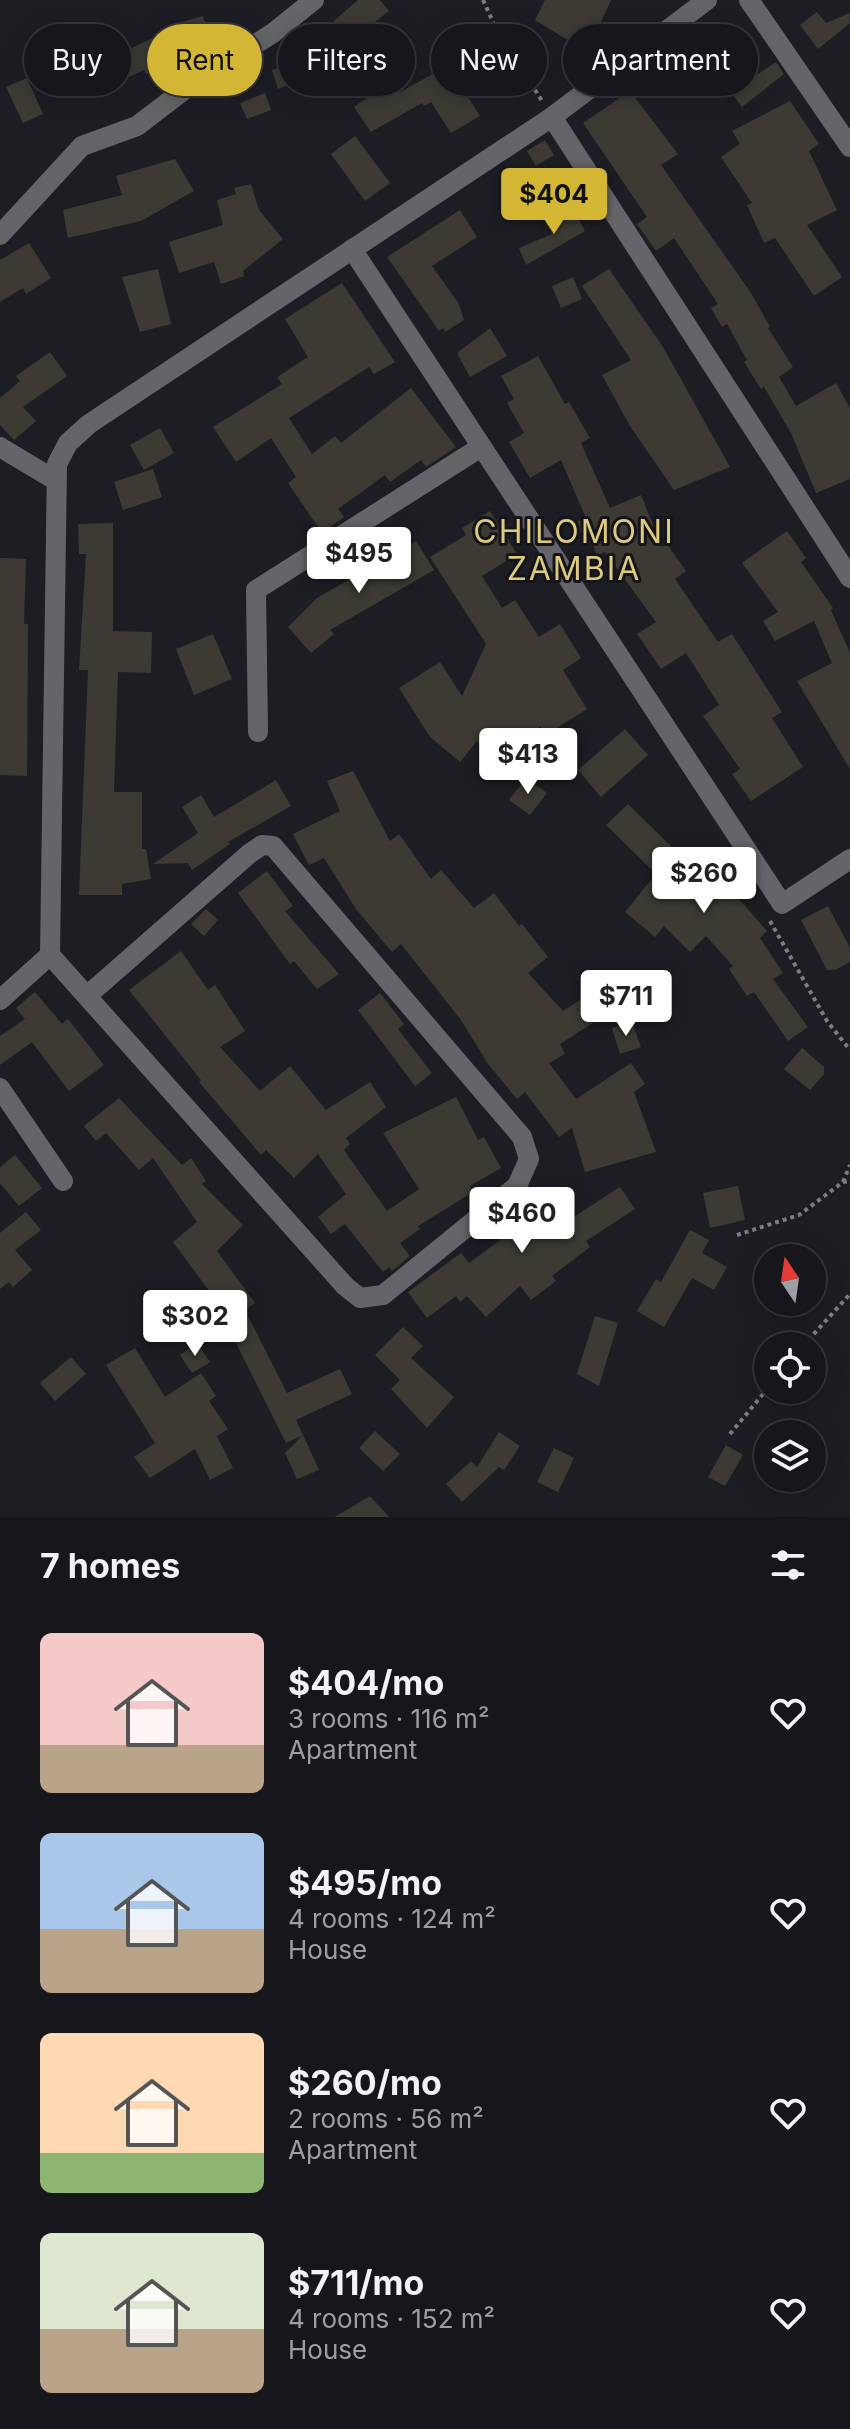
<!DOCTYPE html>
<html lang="en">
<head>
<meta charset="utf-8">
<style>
  body { margin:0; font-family:Inter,sans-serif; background:#1f1f24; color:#f1f3f6; height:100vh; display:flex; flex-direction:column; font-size:30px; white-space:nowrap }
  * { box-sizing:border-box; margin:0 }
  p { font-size:26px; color:#9e9fa3 }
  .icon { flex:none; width:44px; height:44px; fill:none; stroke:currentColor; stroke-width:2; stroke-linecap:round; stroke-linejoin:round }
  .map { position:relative; height:1517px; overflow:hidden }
  .panel { display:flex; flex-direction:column; background:#16161b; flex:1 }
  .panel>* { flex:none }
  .guide { position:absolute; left:24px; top:24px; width:802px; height:72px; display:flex; gap:16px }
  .needle { width:52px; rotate:347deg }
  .buttons { position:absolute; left:754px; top:1244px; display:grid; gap:16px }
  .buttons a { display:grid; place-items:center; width:72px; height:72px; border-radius:50%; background:#16161b; box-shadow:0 4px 20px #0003,0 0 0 2px #35353a; font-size:40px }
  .price { position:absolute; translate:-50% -68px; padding:0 18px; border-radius:8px; background:#fff; color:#222; font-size:26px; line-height:52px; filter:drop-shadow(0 2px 4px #0008) }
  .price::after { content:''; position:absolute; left:50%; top:48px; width:24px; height:18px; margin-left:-12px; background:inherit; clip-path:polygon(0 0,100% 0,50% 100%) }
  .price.active { background:#d4b635; color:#111 }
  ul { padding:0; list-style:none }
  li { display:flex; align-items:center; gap:24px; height:200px; padding:0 40px }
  li span { display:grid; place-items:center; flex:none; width:224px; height:160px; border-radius:12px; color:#555 }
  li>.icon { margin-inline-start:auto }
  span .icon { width:96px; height:96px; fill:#fffc; stroke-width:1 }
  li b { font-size:34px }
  h2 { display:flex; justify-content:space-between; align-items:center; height:96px; padding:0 40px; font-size:34px }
  .pill { padding:0 28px; border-radius:36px; background:#16161b; box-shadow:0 4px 20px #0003,0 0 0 2px #35353a; font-size:28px; line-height:72px }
  .pill.active { background:#d4b635; color:#111 }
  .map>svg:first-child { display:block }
  .building { fill:#3c3a33 }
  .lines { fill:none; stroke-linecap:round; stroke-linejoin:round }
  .path { stroke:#7c7d82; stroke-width:4; stroke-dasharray:4 4; stroke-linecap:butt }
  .street { stroke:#656569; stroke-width:20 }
  .labels { text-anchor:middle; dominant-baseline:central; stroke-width:6; stroke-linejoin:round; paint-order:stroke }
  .quarter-label { font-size:32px; letter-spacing:2px; fill:#ddca7c; stroke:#14151b }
</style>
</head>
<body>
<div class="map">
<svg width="850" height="1517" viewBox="0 0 850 1517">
  <rect width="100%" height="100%" fill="#1d1e24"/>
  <g class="building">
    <polygon points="358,0 380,0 389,11 362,32 359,29 325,59 310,42"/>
    <polygon points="545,0 611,0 587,52 535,20"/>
    <polygon points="817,12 826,23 850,13 850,23 818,49 800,25"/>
    <polygon points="203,16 210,40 158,54 164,65 146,74 144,70 125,79 123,75 73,98 60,68 79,60 84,71 169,30 168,26"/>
    <polygon points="480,32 501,55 463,89 480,116 451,133 431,102 424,106 422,103 371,132 354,107 392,80 400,92 455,62 451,58"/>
    <polygon points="703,41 720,78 698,88 681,51"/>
    <polygon points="307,58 314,76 278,89 272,70"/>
    <polygon points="776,62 784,74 742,107 731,92"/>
    <polygon points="27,78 43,114 23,123 6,87"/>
    <polygon points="630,91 678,154 661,165 751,293 770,327 768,328 793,367 779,377 796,406 836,383 850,408 850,479 816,493 791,433 764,387 761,389 744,362 747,360 727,324 722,327 711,308 718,304 674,238 656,251 637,224 647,217 583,123"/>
    <polygon points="265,93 271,110 247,119 240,103"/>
    <polygon points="790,101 819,144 809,151 837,210 807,225 842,277 814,296 775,238 764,243 747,205 752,203 721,157 740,144 732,131"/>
    <polygon points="355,136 390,183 365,201 331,154"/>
    <polygon points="545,140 554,155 536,166 527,151"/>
    <polygon points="175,159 194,191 141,221 68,238 63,210 122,195 116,176"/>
    <polygon points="251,184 259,210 283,239 243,271 244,276 221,284 214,262 179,273 169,242 223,225 217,200 236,194 234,188"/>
    <polygon points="572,207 585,231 526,265 519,248 552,234 546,222"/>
    <polygon points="460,210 477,237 432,266 459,304 464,320 445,332 443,328 439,331 387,257"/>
    <polygon points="29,243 51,278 26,294 23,288 0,302 0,260"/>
    <polygon points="158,269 171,324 140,332 122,277"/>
    <polygon points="609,269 663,347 730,467 674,490 630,426 602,375 631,360 582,286"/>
    <polygon points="573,277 582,299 561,308 552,286"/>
    <polygon points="342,283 395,362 374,374 369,367 289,418 312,454 335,436 341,443 411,388 456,447 426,467 421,460 390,482 385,475 338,509 344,517 322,533 288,483 296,477 271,438 236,462 213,427 282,384 277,377 308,357 285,319"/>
    <polygon points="490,328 507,356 470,377 457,353"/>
    <polygon points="50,352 67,376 23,407 36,421 14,440 0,425 0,398 20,381 16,376"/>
    <polygon points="538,356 565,404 569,402 590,438 581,443 610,508 641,495 662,547 667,544 686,571 675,579 718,642 732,634 782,712 772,718 803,767 751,801 732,774 740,769 703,716 719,705 686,653 661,669 637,634 656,622 605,552 597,556 592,542 586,545 576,522 586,518 561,460 530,478 509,442 524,433 507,403 514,399 501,376"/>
    <polygon points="160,428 174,453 144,470 130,445"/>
    <polygon points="153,469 162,497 123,510 114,482"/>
    <polygon points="490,511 517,554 482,576 502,608 515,600 539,637 560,624 581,658 563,670 587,709 546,735 540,726 501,765 477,741 460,762 430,737 399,688 440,662 462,696 486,644 430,557 466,535 462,528"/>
    <polygon points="113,523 113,631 152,632 151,673 118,672 114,792 142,792 142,849 146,849 151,879 122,884 122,895 79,895 88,670 79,670 86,554 79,554 78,524"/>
    <polygon points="787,531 806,558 801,562 833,608 831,610 850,653 850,769 797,681 832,663 814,621 775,641 763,621 778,612 742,563"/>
    <polygon points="416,541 434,570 330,630 334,634 311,653 288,627 317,598"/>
    <polygon points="0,558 26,559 24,624 28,624 27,776 0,775"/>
    <polygon points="213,634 232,679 194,695 176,649"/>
    <polygon points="625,729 648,755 601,797 578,770"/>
    <polygon points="353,771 390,841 399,834 431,879 441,870 474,908 494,893 519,926 522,924 548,957 528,973 563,1011 582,999 596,1021 560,1044 565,1054 549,1063 576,1099 631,1063 645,1084 634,1092 656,1152 585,1172 572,1128 559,1137 525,1092 517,1099 488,1064 461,1020 401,944 392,952 356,909 324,858 309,865 293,834 340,811 327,781"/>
    <polygon points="526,778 547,793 530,815 509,800"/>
    <polygon points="276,780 291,806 228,842 230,844 192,870 188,863 153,864 198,833 182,807 201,795 214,817"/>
    <polygon points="628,804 687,862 697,852 733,885 730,889 767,931 760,938 783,973 773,979 808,1027 788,1041 754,992 747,996 729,969 733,966 706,936 690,952 664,926 655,937 625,912 656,874 606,825"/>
    <polygon points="267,871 293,906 285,911 339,974 317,989 294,961 290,964 238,893"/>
    <polygon points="828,906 850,948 850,962 835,970 827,970 801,920"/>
    <polygon points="206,909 218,920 204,936 191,924"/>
    <polygon points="181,951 208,990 215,985 245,1031 220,1047 260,1091 290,1066 326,1110 370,1082 386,1107 346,1138 350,1144 344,1150 387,1211 419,1189 383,1133 456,1097 478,1140 484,1137 501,1168 470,1186 473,1192 418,1226 420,1229 400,1243 410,1256 392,1271 389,1267 383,1272 345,1224 331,1234 318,1217 346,1194 318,1154 294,1178 266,1150 261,1155 199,1082 201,1080 129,990"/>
    <polygon points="35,992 62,1024 68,1019 104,1065 69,1091 32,1042 0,1065 0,1036 25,1019 16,1008"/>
    <polygon points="380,993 404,1024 398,1029 432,1073 415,1086 358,1010"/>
    <polygon points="632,1022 641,1047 620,1054 612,1028"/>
    <polygon points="802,1048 824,1067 824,1074 810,1090 784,1069"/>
    <polygon points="119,1098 182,1165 191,1158 206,1181 202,1184 243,1225 217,1251 255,1303 245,1310 287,1393 340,1369 352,1394 296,1420 303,1435 286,1443 231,1333 238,1330 173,1242 197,1222 153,1158 139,1170 106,1133 96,1141 84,1126"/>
    <polygon points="15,1155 42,1188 19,1206 0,1183 0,1167"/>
    <polygon points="738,1186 745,1220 710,1228 703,1193"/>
    <polygon points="620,1187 635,1209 586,1241 590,1247 552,1276 556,1281 531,1300 520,1286 486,1317 467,1296 460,1302 456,1296 427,1318 408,1292 461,1253 469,1263 522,1224 516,1217 546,1190 572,1218"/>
    <polygon points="26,1212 41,1230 15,1250 32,1270 13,1287 9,1282 0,1289 0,1233"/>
    <polygon points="690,1230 709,1240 702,1253 727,1267 714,1290 692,1278 664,1327 637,1311 656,1279 661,1282"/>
    <polygon points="595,1316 618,1323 599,1386 577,1374"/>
    <polygon points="403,1327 423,1346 411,1358 454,1397 427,1428 391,1389 400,1380 375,1355"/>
    <polygon points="197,1343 210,1362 192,1373 180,1355"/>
    <polygon points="135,1348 165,1397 201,1373 216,1396 209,1401 228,1429 217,1436 233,1468 210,1480 195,1449 150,1478 134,1457 155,1443 106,1365"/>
    <polygon points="71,1357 86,1374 55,1401 40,1383"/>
    <polygon points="375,1431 400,1454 383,1471 359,1448"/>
    <polygon points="499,1432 520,1446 504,1470 499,1467 462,1502 446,1484 471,1461 477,1467"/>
    <polygon points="303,1435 319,1470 297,1479 285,1453"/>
    <polygon points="726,1445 743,1455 725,1486 708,1477"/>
    <polygon points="554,1448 574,1458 558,1492 537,1482"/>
    <polygon points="370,1496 389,1517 335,1517"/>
  </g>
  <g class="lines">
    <g class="path">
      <polyline points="483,0 494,24 542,101"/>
      <polyline points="770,921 827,1021 850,1050"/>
      <polyline points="843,1182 850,1165"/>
      <polyline points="737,1235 799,1215 843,1182 850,1181"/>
      <polyline points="803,1346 850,1294"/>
      <polyline points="730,1434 768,1388"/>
    </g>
    <g class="street">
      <polyline points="749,0 850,147"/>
      <polyline points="552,117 850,578"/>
      <polyline points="0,235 82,146 137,126 188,87 273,33 314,0"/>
      <polyline points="352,249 782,904 850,859"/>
      <polyline points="0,447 55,480"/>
      <polyline points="258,732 256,590 481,447"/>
      <polyline points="88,995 249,854 262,845 273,846 522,1137 529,1159 517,1186 383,1295 360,1298 345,1286 50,955 57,464 68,443 89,424 552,117 707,0"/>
      <polyline points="0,1000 50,955"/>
      <polyline points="0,1088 63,1181"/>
    </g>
  </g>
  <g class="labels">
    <g class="quarter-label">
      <text x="574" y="531">CHILOMONI<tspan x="574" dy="37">ZAMBIA</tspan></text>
    </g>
  </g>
</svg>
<div class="buttons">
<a><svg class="needle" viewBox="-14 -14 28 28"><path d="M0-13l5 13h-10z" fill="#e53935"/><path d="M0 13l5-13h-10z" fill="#9e9fa3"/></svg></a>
<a><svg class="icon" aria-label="locate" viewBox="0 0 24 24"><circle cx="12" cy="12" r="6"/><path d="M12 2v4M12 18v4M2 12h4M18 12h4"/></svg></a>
<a><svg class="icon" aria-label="layers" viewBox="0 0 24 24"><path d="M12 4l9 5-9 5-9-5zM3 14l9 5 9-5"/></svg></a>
</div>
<b class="price active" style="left:554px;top:236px">$404</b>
<b class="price" style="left:359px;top:595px">$495</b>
<b class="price" style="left:528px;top:796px">$413</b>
<b class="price" style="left:704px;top:915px">$260</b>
<b class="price" style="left:626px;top:1038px">$711</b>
<b class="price" style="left:522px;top:1255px">$460</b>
<b class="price" style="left:195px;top:1358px">$302</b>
<div class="guide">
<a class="pill">Buy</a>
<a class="pill active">Rent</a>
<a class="pill">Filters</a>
<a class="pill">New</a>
<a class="pill">Apartment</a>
</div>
</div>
<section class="panel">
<h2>7 homes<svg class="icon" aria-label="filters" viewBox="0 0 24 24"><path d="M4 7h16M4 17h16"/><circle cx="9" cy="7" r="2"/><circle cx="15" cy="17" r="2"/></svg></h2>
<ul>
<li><span style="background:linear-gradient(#f6c9c9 70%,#b9a48a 0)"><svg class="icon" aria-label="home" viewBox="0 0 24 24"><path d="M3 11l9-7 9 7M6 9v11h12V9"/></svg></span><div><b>$404/mo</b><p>3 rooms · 116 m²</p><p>Apartment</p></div><svg class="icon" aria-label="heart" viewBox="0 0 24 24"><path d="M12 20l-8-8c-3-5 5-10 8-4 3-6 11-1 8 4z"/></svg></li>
<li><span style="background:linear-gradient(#a9c7e8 60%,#b9a48a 0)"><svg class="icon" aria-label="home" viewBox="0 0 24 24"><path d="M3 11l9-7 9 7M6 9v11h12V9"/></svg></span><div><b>$495/mo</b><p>4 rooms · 124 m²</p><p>House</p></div><svg class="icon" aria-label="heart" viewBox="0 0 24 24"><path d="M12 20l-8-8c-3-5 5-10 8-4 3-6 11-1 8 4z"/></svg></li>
<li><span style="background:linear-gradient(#ffd9b3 75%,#8fb573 0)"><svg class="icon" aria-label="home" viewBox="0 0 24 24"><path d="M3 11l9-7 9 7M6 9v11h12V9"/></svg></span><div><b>$260/mo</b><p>2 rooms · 56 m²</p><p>Apartment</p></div><svg class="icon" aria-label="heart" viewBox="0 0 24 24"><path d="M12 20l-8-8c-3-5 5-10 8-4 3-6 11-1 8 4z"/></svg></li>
<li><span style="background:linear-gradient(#dfe7d0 60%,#b9a48a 0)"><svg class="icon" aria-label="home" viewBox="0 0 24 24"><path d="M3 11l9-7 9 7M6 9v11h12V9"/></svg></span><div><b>$711/mo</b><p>4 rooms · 152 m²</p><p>House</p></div><svg class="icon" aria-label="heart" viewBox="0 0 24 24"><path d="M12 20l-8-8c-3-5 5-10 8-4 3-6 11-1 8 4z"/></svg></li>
</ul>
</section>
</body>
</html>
